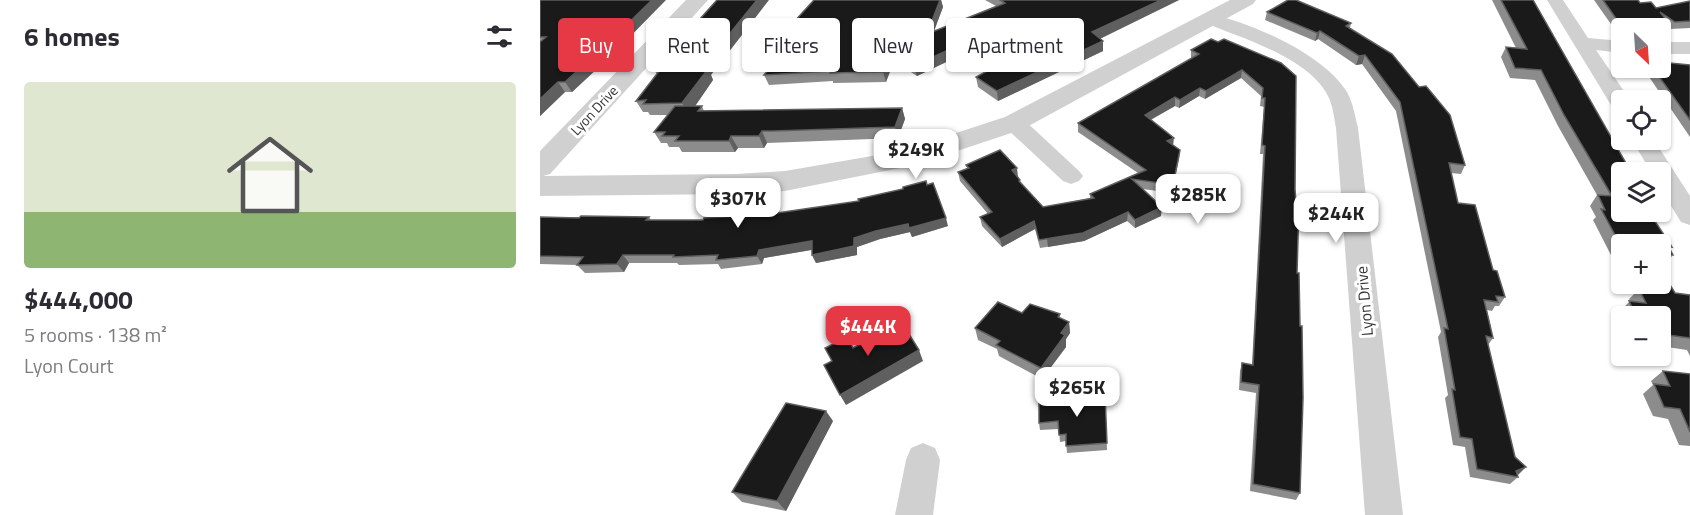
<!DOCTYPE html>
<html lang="en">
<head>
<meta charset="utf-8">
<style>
  body { margin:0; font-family:"Titillium Web",sans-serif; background:#f2f2f3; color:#2b2b33; height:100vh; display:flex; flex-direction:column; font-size:22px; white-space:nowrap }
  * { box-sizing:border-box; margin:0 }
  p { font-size:20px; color:#7c7c81 }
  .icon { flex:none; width:33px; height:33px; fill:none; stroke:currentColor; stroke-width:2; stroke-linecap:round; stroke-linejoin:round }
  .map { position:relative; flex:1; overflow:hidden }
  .details { display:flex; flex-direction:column; background:#fff; width:540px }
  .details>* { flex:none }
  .top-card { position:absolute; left:18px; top:18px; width:570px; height:54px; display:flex; gap:12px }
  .needle { width:39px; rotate:155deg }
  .tools { position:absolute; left:1071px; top:18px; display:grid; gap:12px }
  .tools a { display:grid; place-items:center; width:60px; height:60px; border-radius:6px; background:#fff; box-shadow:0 2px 4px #0004; font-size:30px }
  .price { position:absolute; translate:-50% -51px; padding:0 14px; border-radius:12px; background:#fff; color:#222; font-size:20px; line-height:39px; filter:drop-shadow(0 2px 3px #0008) }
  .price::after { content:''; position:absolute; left:50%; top:36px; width:18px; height:14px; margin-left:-9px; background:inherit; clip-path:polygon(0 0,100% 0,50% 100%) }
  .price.current { background:#e63946; color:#fff }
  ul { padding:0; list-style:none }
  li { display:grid; align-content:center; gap:12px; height:318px; padding:0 24px }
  li span { display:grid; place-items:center; height:186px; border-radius:6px; color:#555 }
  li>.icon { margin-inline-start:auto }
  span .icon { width:108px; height:108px; fill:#fffc; stroke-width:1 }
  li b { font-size:26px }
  h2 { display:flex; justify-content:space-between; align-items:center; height:72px; padding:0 24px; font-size:26px }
  .chip { padding:0 21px; border-radius:6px; background:#fff; box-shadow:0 2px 4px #0004; font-size:21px; line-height:54px }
  .chip.current { background:#e63946; color:#fff }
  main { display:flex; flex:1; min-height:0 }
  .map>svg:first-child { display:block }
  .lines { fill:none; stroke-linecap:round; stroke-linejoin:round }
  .minor { fill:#d0d0d0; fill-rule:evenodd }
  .tertiary { fill:#d0d0d0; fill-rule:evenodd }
  .wall { fill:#8c8c8c }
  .shaded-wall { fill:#5f5f5f }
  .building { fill:#1a1a1a; stroke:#5f5f5f; stroke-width:1.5 }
  .labels { text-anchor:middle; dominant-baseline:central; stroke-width:6; stroke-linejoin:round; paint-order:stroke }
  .far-street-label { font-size:14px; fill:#333; stroke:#fff }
  .street-label { font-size:16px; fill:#333; stroke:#fff }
</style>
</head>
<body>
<main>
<section class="details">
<h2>6 homes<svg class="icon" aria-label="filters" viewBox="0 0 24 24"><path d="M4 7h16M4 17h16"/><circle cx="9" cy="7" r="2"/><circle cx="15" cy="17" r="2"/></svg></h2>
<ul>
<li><span style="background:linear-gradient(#dfe7d0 70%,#8fb573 0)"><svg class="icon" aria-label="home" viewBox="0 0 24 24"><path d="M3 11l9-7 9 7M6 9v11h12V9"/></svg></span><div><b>$444,000</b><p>5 rooms · 138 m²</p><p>Lyon Court</p></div></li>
</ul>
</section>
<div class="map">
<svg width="1150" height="515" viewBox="0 0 1150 515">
  <rect width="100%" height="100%" fill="#fff"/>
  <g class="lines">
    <g class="minor">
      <polygon points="1007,0 1023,0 1048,38 1082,41 1082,53 1056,50 1090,100 1082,100 1082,111 1075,109 1071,105"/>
      <path d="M671,14C714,24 783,54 807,92C813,103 815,116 818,128L863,515H825L796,128C794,117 793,106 788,96C769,58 702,38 665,23L662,19L665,15Z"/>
      <rect x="1120" y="42" width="30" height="12"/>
      <polygon points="474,116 482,118 539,171 543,176 539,181 531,184 523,181 466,128 463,123 466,118"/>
      <polygon points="1092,140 1114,140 1150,196 1150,225 1141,222 1120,188 1120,172 1111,172"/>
      <polygon points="383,443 395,448 400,460 393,515 355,515 366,460 371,448"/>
    </g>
    <polygon class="tertiary" points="146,0 168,0 10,174 3,176 197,174 245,171 361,151 465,117 690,0 716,0 713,4 483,129 375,165 245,191 197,194 0,196 0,151"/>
  </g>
  <g class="wall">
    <polygon points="0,0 73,54 32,92 25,92 0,116"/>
    <polygon points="177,0 171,75 173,80 155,106 162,106 164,111 362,108 365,119 358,138 227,143 224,148 198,148 195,152 142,152 139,147 129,147 127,143 121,143 114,132 128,115 110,115 108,112 103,112 96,101 117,74 114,70"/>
    <polygon points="274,0 401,0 403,7 394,31 456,6 445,0 639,0 560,39 563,41 563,51 458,101 438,87 436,77 452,68 427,52 377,76 354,61 346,82 293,83 293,81 229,85 224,75 226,73 222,65"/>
    <polygon points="952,0 993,0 1082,172 1132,247 1130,249 1133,255 1123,266 1120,266 1120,244 1082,244 1082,267 1078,260 1073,259 1053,220 1056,217 1050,206 1057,195 1018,126 995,80 970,78 961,57 966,47 976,48"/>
    <polygon points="1054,0 1098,0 1100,3 1116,8 1150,1 1150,28 1130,29 1125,26 1123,29 1073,27"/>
    <polygon points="727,12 811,23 810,28 925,165 921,174 911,173 918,203 953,270 965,297 959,306 955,306 952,311 947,310 953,338 948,345 978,477 970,484 930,477 925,447 913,445 905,398 908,395 898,337 901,332 856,111 822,64 816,65 778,39 775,41 725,20"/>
    <polygon points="678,42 741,63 755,189 757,273 760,493 756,500 710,491 716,393 699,390 700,371 702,363 712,365 723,154 720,154 724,107 720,106 721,96 701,78 665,99 659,96 639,108 635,106 611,120 633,145 640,150 632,193 603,189 621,216 595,228 587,221 544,241 500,248 495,229 462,247 442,226 440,217 448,214 420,181 418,172 427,168 426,165 478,177 481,183 503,207 550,198 550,194 598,173 538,132 538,123 651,59 651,50"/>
    <polygon points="1150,65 1150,137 1103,68"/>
    <polygon points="227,215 408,226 372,237 370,232 340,239 317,247 317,255 276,263 272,255 272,250 224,258 222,264 181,269 178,264 139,265 137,263 89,263 84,272 45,273 37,265 0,264 0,217 109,217 111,220 163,220"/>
    <polygon points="1089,284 1120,284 1135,293 1150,295 1150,356 1147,350 1120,346 1120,316 1082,316 1080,311 1090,301 1089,299 1094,294"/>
    <polygon points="482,313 520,314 520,318 529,322 530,333 526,339 526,347 502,379 459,356 457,349 438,340 435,328"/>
    <polygon points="1123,371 1150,374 1150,446 1139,445 1128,419 1113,416 1103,394 1113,385 1111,381"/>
    <polygon points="565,394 567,450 527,453 526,441 520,442 519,429 500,430 499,423"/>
    <polygon points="293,421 246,511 202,502 192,492"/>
  </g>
  <g class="shaded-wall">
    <polygon points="112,0 126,0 73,54 32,92 25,82"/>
    <polygon points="217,0 229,0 171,75 173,80 149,115 142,103 161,69"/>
    <polygon points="400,0 401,0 403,7 389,44 387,34"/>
    <polygon points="621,0 639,0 553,42 552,32"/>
    <polygon points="780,31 778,39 775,41 777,33"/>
    <polygon points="563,41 563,51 458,101 457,91"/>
    <polygon points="425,42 427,52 377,76 374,66"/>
    <polygon points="351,51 354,61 346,82 343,72"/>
    <polygon points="825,55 822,64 816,65 819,56"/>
    <polygon points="702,70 701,78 665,99 666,91"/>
    <polygon points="18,82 25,92 0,116 0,99"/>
    <polygon points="660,88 659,96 639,108 640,100"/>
    <polygon points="635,97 635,106 604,123 605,115"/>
    <polygon points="362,108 365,119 358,138 355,127"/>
    <polygon points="222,131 227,143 224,148 219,136"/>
    <polygon points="191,136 198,148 195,152 189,141"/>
    <polygon points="634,138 633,146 627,141"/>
    <polygon points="640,150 639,159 632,193 633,185"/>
    <polygon points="477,168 478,177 472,170"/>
    <polygon points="622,207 621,216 595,228 595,220"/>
    <polygon points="588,212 587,221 544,241 508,247 507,239"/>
    <polygon points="406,218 408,226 372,237 370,232 340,239 317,247 317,255 276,263 272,255 314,238 336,231 368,224"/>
    <polygon points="494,221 495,229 462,247 460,239"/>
    <polygon points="272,241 276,249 224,258 222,264 217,256 219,250"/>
    <polygon points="83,255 89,263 84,272 77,264"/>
    <polygon points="529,322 530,333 526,339 526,347 502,379 501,368 521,333"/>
    <polygon points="379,350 383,361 306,405 300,395"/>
    <polygon points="286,411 293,421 246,511 237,501"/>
    <polygon points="986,467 978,475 976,471"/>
  </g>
  <g class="building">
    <polygon points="0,0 112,0 67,44 25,82 18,82 0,99 0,42 6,37 0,37"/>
    <polygon points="177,0 217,0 161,69 168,69 142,103 103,104 106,100 96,101 120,70 114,70"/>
    <polygon points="274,0 400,0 387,34 465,3 460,0 621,0 552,32 563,41 457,91 436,77 460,64 425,42 374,66 351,51 343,72 290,73 291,71 224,75 230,68 226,68 228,65 222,65 223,61 242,35"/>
    <polygon points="748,0 756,0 811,23 806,26 852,54 879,87 886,86 910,115 925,165 909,163 918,203 935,205 953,270 957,271 965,297 956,296 958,302 944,300 953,338 946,336 975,457 986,467 976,471 978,477 937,469 932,439 920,437 912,389 915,390 904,328 908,329 860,102 825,55 819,56 780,31 777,33 727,12"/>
    <polygon points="961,0 993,0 1091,172 1082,172 1082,212 1109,212 1132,247 1128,246 1133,255 1120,254 1120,244 1082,244 1082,248 1061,209 1065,210 1058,195 1072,196 1024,115 1001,70 975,68 966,47 987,49"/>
    <polygon points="1063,0 1098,0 1100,3 1111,2 1116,8 1150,1 1150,21 1135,22 1120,12 1128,22 1077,20"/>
    <polygon points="671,39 678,42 684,39 741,63 756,76 755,189 756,203 759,204 757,273 759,273 760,326 762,326 763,398 760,493 713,484 719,385 701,382 702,363 713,365 725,146 722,145 725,98 722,98 723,88 702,70 666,91 660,88 640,100 635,97 605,115 634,138 627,141 640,150 633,185 592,179 622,207 595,220 588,212 543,233 499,240 494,221 460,239 440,217 452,212 418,172 429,168 426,165 460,150 477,168 472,170 480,180 479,181 503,207 554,198 550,194 606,170 538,123 659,54 651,50"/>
    <polygon points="1120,62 1150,65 1150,120 1113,68 1120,68"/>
    <polygon points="135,106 162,106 158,111 362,108 355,127 233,131 222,131 219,136 191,136 189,141 135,141 139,136 122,136 125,132 114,132"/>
    <polygon points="386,181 387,185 393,183 406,218 369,228 368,224 336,231 314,238 314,246 272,255 272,241 219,250 217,256 176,260 178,255 133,257 134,255 83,255 77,264 37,265 43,257 0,256 0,217 39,218 41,216 109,217 106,220 163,220 164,218 200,216 201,212 225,210 223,215 319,201 318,199 363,189 363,187"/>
    <polygon points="1120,269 1135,293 1150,295 1150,338 1120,334 1120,316 1096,316 1089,301 1106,303 1099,289 1107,290 1104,284 1120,284"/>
    <polygon points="458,302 482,313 490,304 520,314 518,317 529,322 521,333 525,335 501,368 456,345 460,341 435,328"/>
    <polygon points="362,323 379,350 300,395 284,365 292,361 285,348 307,337 313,348"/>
    <polygon points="1123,371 1150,374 1150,432 1140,409 1124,407 1114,384 1130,386"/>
    <polygon points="565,394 567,443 526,446 526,434 519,435 518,421 499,423 499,398"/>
    <polygon points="246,403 286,411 237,501 192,492"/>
  </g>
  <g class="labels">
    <g class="far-street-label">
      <text transform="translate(54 110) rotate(-47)">Lyon Drive</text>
    </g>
    <g class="street-label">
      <text transform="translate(824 301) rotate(-95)">Lyon Drive</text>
    </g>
  </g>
</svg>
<div class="tools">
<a><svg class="needle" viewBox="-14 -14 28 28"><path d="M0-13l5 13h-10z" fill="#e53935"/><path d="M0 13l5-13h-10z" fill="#7c7c81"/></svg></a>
<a><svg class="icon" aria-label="locate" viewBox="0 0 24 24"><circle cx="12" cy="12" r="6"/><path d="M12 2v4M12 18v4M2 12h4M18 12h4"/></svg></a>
<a><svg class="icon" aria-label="layers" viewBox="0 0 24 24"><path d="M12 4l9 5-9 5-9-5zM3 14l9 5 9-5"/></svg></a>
<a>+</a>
<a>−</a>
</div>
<b class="price" style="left:376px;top:180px">$249K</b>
<b class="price" style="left:658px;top:225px">$285K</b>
<b class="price" style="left:198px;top:229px">$307K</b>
<b class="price" style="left:796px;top:244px">$244K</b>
<b class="price current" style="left:328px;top:357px">$444K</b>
<b class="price" style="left:537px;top:418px">$265K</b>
<div class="top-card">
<a class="chip current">Buy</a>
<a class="chip">Rent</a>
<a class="chip">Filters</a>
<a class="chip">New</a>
<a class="chip">Apartment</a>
</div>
</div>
</main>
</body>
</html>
